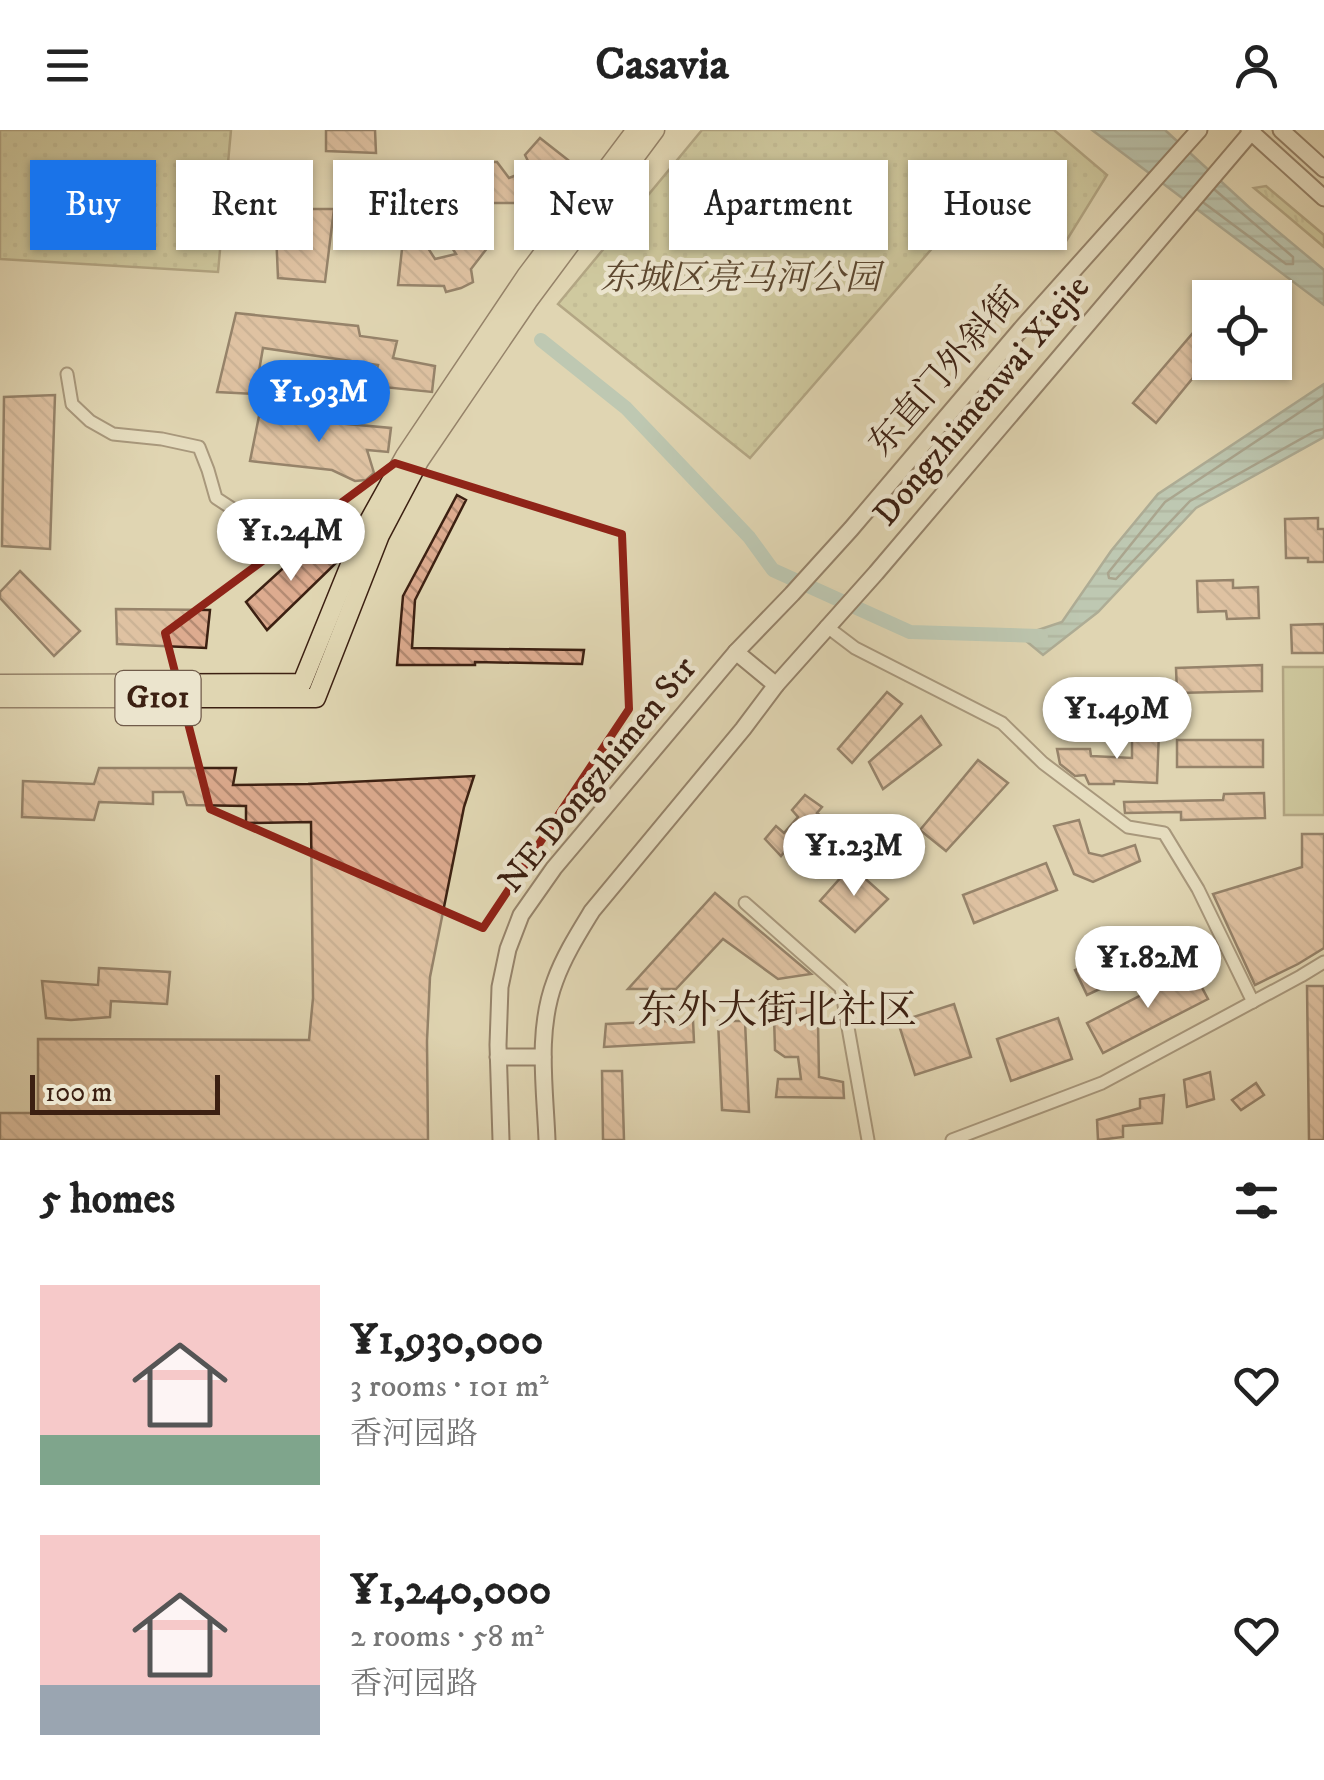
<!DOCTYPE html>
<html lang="en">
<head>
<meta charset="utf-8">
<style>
  body { margin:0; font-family:"IM FELL DW Pica","Noto Serif SC",serif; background:#f6f6f6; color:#222; height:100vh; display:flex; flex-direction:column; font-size:38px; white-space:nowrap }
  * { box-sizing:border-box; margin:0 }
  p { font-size:32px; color:#767676 }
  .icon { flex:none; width:55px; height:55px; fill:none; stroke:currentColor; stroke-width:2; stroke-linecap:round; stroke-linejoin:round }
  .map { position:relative; height:1010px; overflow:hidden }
  .details { display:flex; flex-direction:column; background:#fff; flex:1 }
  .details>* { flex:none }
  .banner { position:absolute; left:30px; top:30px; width:1265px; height:90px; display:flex; gap:20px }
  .buttons { position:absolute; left:1192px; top:150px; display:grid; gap:20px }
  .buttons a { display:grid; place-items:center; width:100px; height:100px; border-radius:0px; background:#fff; box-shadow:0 2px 8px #0004; font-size:50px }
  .scale { position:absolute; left:30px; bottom:25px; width:190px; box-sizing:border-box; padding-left:10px; border:5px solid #3c2012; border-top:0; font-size:28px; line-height:35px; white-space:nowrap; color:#3c2012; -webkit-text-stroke:8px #ebe4cd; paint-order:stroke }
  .price { position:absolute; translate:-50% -85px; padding:0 22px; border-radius:35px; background:#fff; color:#222; font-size:32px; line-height:65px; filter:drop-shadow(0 2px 5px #0008) }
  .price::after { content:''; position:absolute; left:50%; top:60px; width:30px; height:22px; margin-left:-15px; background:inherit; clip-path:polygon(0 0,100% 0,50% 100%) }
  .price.active { background:#1a73e8; color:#fff }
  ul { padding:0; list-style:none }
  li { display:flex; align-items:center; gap:30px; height:250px; padding:0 40px }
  li span { display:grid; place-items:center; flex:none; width:280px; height:200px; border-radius:0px; color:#555 }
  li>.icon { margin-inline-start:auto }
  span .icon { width:120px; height:120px; fill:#fffc; stroke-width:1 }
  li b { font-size:42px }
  h2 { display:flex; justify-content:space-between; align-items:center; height:120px; padding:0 40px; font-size:42px }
  .pill { padding:0 35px; border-radius:0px; background:#fff; box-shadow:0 2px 8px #0004; font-size:35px; line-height:90px }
  .pill.active { background:#1a73e8; color:#fff }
  header { display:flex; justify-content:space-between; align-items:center; height:130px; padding:0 40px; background:#fff; font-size:45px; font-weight:700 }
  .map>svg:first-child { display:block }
  .grass { fill:url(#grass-tufts); stroke:#7c6e4c; stroke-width:2.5 }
  .park { fill:url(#park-dots); stroke:#7c6e4c; stroke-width:2.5 }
  .garden { fill:#bbbb87; stroke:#7c6e4c; stroke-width:2.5 }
  .water { fill:url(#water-rules); stroke:#717b71; stroke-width:2.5 }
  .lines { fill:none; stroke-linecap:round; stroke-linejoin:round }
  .shore { stroke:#686c62; stroke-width:2.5 }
  .canal { stroke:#94b8b1; stroke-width:14 }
  .building { fill:url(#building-back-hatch); stroke:#3c2012; stroke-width:2.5 }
  .minor-casing { stroke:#654e3a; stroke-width:15 }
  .secondary-casing { stroke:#3c2012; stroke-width:19 }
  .trunk-casing { stroke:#3c2012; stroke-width:21 }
  .minor { stroke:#ebe4cd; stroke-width:11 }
  .secondary { stroke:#ebe4cd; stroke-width:15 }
  .trunk { stroke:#e0d6b2; stroke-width:18 }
  .marked { fill:none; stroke:#8f2418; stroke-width:8; stroke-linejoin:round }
  .labels { text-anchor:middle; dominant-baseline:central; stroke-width:9; stroke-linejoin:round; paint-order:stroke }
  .shield { fill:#ebe4cd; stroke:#705b4a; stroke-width:2.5 }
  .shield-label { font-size:32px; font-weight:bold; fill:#3c2012 }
  .park-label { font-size:35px; font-style:italic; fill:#5c472f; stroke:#ebe4cd }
  .street-label { font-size:35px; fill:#3c2012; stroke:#ebe4cd }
  .quarter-label { font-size:40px; fill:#3c2012; stroke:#ebe4cd }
</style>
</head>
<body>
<header><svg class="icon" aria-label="menu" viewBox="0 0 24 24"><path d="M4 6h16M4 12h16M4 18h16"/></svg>Casavia<svg class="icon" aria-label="person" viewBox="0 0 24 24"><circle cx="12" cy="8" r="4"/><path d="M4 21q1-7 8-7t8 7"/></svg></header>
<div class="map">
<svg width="1324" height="1010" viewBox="0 0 1324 1010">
  <defs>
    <pattern id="grass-tufts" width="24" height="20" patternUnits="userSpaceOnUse" patternTransform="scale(2.5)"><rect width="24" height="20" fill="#bbbb87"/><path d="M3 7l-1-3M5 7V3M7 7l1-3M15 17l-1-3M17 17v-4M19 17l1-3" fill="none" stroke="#a2a074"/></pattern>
    <pattern id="park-dots" width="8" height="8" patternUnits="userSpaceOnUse" patternTransform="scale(2.5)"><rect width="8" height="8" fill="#bbbb87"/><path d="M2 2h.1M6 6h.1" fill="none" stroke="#a2a074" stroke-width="1.8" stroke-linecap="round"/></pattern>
    <pattern id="water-rules" width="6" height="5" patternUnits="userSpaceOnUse" patternTransform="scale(2.5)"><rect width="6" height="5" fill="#94b8b1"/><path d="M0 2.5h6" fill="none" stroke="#7a958f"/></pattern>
    <pattern id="building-back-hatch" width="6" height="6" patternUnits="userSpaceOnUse" patternTransform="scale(2.5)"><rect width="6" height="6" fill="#ddab8f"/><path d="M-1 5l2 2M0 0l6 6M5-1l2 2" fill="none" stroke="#b48b73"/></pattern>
  </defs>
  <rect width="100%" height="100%" fill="#e0d6b2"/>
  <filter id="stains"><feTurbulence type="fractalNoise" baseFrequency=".002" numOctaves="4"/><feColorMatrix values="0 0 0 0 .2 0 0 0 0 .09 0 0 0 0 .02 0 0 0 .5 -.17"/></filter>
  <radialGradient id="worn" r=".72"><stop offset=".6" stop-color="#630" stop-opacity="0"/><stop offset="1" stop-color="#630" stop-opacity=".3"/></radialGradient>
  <polygon class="grass" points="1266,56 1324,105 1324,117 1254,58"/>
  <g class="park">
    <polygon points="0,0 231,0 218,142 0,129"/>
    <polygon points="702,0 1054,0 1107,45 1065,113 975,69 750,328 558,174"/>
  </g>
  <polygon class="garden" points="1283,537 1324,537 1324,685 1284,685"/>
  <g class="water">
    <polygon points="1092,0 1165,0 1250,78 1324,140 1324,175"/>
    <polygon points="1324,254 1324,307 1196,378 1098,482 1043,525 1020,506 1062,492 1111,421 1158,364"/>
  </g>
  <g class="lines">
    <g class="shore">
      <polyline points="1204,73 1286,134 1293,134 1293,127 1215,60"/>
      <polyline points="1324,266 1165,372 1108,443 1109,448 1116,449 1190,371 1315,301 1324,299"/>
    </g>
    <polyline class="canal" points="541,210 626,278 749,407 773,440 910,502 1041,506"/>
  </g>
  <g class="building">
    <polygon points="326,0 375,0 376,23 326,21"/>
    <polygon points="540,8 568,30 545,60 526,73 474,73 475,32 497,32 509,48 532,39 525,25"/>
    <polygon points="275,79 334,79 325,152 278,148"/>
    <polygon points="460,96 488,117 471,139 473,152 461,158 446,162 444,156 398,155 402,119 428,118 435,129 456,124 449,113"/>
    <polygon points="236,183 358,196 360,206 397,211 393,228 435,236 432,262 373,256 378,235 263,218 255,264 217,262"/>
    <polygon points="1210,183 1210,227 1156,293 1133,273"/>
    <polygon points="55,265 50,419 2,416 4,267"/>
    <polygon points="259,286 391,298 388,322 367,320 374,343 366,350 355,351 332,340 250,331"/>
    <polygon points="457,365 466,370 415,470 412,518 584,520 582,534 475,532 475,535 397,535 403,466"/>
    <polygon points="1318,388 1318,399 1324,399 1324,432 1308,432 1308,428 1286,428 1285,389"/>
    <polygon points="315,409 337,432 267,500 246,472"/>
    <polygon points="20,441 80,501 54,526 0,468 0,462"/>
    <polygon points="1233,450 1233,458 1258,457 1259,488 1227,489 1226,481 1198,482 1197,451"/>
    <polygon points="116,479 210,480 206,518 117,514"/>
    <polygon points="1324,494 1324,523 1292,523 1291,495"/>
    <polygon points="1262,535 1262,561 1177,563 1176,538"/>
    <polygon points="887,562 902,574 852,633 838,619"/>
    <polygon points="921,586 941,615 883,659 869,632"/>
    <polygon points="1132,601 1159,602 1157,653 1114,651 1114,654 1089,654 1085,645 1075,646 1060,634 1057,619 1090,619 1091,626 1132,628"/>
    <rect x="1177" y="610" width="86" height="27"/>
    <polygon points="978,630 1008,653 946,721 920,700"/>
    <polygon points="99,638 236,638 233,655 308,654 474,646 464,677 430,847 427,911 428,1010 0,1010 0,983 38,983 38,909 309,910 313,868 311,692 246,693 246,676 187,675 183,662 153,662 153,674 99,672 94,690 22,687 23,651 94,654"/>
    <polygon points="1264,663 1265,688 1181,690 1181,682 1125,683 1124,672 1223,670 1224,664"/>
    <polygon points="805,665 822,677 817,683 824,688 794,726 786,720 781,726 765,709 776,696 784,703 798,687 792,680"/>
    <polygon points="1079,690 1089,723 1102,726 1135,715 1140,731 1093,752 1074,744 1054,696"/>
    <polygon points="1302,704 1324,704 1324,818 1298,834 1255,855 1213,764 1302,737"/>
    <polygon points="1046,733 1057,760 974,793 963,765"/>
    <polygon points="851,736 888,769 855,802 820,771"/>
    <polygon points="715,763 811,844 778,849 723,809 676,859 628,859"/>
    <polygon points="1162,798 1174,824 1087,865 1075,840"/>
    <polygon points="99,838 170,842 167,874 111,871 110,887 71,890 46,888 42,851 98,855"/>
    <polygon points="1192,839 1208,869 1103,923 1087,893"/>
    <polygon points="1307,856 1324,856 1324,1010 1309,1010"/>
    <polygon points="794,871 820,872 822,892 818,892 819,947 843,952 844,968 776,967 778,949 801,949 798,927 785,927 775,920 774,886 796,885"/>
    <polygon points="954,874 971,927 915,945 898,892"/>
    <polygon points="1058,888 1072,929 1011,951 997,909"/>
    <polygon points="693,890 694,912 604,917 606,894"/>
    <polygon points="718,891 745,891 749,982 722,980"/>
    <polygon points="602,941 622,941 624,1010 603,1010"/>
    <polygon points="1210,942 1214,969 1187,977 1184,950"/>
    <polygon points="1256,953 1264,965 1241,980 1232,970"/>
    <polygon points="1164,965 1162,993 1123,996 1123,1007 1098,1010 1097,990 1140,978 1140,969"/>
  </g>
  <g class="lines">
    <defs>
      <g id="minor">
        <polyline points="67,244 72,274 90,291 113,304 162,309 199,317 208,340 216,368 236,381 348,391 365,398"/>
        <polyline points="826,496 855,518 1002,593 1043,633 1128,697 1164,703 1198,759 1253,872"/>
        <polyline points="745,773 841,858 868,1010"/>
        <polyline points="952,1010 1102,953 1301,846 1324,832"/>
      </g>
      <g id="secondary">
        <polyline points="1249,0 1324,68"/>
        <polyline points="1281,0 1324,39"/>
        <polyline points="736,522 776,555"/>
        <polyline points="498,927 543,927"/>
        <polyline points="501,1010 498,915 500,857 508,819 521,785 554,738 736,522 792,464 851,399 1021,199 1199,0"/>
        <path d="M547,1010C545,958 536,901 555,851C564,826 578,804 592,781L743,599L776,555L876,443L1253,0"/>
      </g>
      <g id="trunk">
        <polyline points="0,554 302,553 365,398 405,326 526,146 636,0"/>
        <polyline points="0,568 316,568 380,405 419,331 528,171 655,0"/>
      </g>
    </defs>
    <use href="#minor" class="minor-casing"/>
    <use href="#secondary" class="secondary-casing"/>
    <use href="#trunk" class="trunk-casing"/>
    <use href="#minor" class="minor"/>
    <use href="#secondary" class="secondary"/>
    <use href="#trunk" class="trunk"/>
  </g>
  <path d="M0 0H1324V1010H0ZM395,333L622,404L629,579L483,798L210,679L165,503Z" fill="#e0d6b2" fill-opacity=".55" fill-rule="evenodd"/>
  <path class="marked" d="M395,333L622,404L629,579L483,798L210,679L165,503Z"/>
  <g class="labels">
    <rect class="shield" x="115.5" y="541" width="85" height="54" rx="8"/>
    <g class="shield-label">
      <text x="158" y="568">G101</text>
    </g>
    <g class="park-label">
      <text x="740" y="149">东城区亮马河公园</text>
    </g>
    <g class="street-label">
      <text transform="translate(945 242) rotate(-49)">东直门外斜街</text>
      <text transform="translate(982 271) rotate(-50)">Dongzhimenwai Xiejie</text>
      <text transform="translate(598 645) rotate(-51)">NE Dongzhimen Str</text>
    </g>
    <g class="quarter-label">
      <text x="777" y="882">东外大街北社区</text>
    </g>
  </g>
  <rect width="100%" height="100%" filter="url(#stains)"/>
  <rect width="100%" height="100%" fill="url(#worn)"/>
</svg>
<div class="buttons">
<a><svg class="icon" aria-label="locate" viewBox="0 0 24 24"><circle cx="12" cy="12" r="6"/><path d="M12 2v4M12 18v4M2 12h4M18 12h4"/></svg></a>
</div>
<div class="scale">100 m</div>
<b class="price active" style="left:319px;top:315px">¥1.93M</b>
<b class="price" style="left:291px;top:454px">¥1.24M</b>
<b class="price" style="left:1117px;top:632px">¥1.49M</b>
<b class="price" style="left:854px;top:769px">¥1.23M</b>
<b class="price" style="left:1148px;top:881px">¥1.82M</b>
<div class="banner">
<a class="pill active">Buy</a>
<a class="pill">Rent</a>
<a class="pill">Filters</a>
<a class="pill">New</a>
<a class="pill">Apartment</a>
<a class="pill">House</a>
</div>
</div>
<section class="details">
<h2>5 homes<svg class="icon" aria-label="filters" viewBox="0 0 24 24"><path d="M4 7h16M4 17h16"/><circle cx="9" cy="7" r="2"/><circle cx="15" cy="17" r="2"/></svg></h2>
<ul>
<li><span style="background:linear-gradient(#f6c9c9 75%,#7fa58c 0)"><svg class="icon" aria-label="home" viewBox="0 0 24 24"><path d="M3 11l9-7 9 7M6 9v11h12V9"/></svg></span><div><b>¥1,930,000</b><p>3 rooms · 101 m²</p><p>香河园路</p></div><svg class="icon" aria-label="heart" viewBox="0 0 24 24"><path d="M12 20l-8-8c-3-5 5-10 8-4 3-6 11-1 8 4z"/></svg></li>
<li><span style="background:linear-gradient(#f6c9c9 75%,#9aa5b1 0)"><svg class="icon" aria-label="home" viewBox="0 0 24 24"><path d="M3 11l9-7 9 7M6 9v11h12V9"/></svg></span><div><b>¥1,240,000</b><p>2 rooms · 58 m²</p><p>香河园路</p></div><svg class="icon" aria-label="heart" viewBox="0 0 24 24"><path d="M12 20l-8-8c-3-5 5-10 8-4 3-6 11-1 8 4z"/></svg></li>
</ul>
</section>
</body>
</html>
